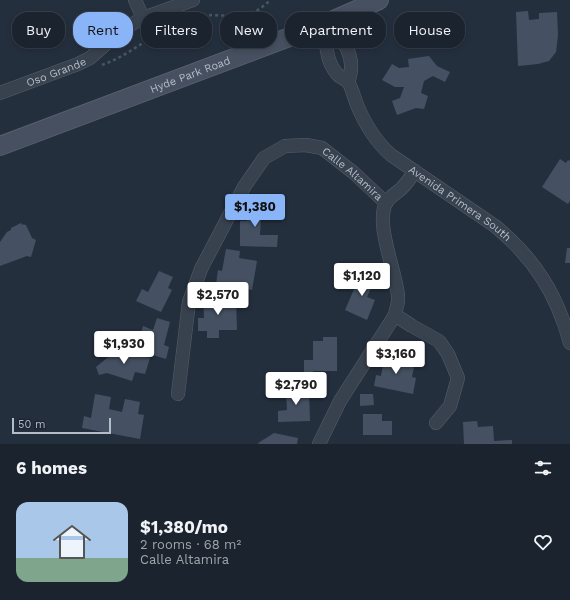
<!DOCTYPE html>
<html lang="en">
<head>
<meta charset="utf-8">
<style>
  body { margin:0; font-family:"Work Sans",sans-serif; background:#242b36; color:#f1f3f6; height:100vh; display:flex; flex-direction:column; font-size:15px; white-space:nowrap }
  * { box-sizing:border-box; margin:0 }
  p { font-size:13px; color:#a0a4aa }
  .icon { flex:none; width:22px; height:22px; fill:none; stroke:currentColor; stroke-width:2; stroke-linecap:round; stroke-linejoin:round }
  .map { position:relative; height:444px; overflow:hidden }
  .sheet { display:flex; flex-direction:column; background:#1b232e; flex:1 }
  .sheet>* { flex:none }
  .guide { position:absolute; left:12px; top:12px; width:546px; height:36px; display:flex; gap:8px }
  .scale { position:absolute; left:12px; bottom:10px; width:99px; box-sizing:border-box; padding-left:4px; border:2px solid #b4bcc9; border-top:0; font-size:11px; line-height:14px; white-space:nowrap; color:#b4bcc9; -webkit-text-stroke:3px #1d2633; paint-order:stroke }
  .price { position:absolute; translate:-50% -34px; padding:0 9px; border-radius:4px; background:#fff; color:#222; font-size:13px; line-height:26px; filter:drop-shadow(0 1px 2px #0008) }
  .price::after { content:''; position:absolute; left:50%; top:24px; width:12px; height:9px; margin-left:-6px; background:inherit; clip-path:polygon(0 0,100% 0,50% 100%) }
  .price.current { background:#8ab4f8; color:#111 }
  ul { padding:0; list-style:none }
  li { display:flex; align-items:center; gap:12px; height:100px; padding:0 16px }
  li span { display:grid; place-items:center; flex:none; width:112px; height:80px; border-radius:12px; color:#555 }
  li>.icon { margin-inline-start:auto }
  span .icon { width:48px; height:48px; fill:#fffc; stroke-width:1 }
  li b { font-size:17px }
  h2 { display:flex; justify-content:space-between; align-items:center; height:48px; padding:0 16px; font-size:17px }
  .chip { padding:0 14px; border-radius:16px; background:#1b232e; box-shadow:0 2px 6px #0003,0 0 0 1px #39404a; font-size:14px; line-height:36px }
  .chip.current { background:#8ab4f8; color:#111 }
  .map>svg:first-child { display:block }
  .building { fill:#455162 }
  .lines { fill:none; stroke-linecap:round; stroke-linejoin:round }
  .minor-casing { stroke:#565f6c; stroke-width:14 }
  .secondary-casing { stroke:#565f6c; stroke-width:20 }
  .path { stroke:#44595c; stroke-width:2.5; stroke-dasharray:3 3; stroke-linecap:butt }
  .minor { stroke:#38414e; stroke-width:13 }
  .secondary { stroke:#465061; stroke-width:18 }
  .labels { text-anchor:middle; dominant-baseline:central; stroke-width:4; stroke-linejoin:round; paint-order:stroke }
  .street-label { font-size:11px; fill:#b4bcc9; stroke:#1d2633 }
</style>
</head>
<body>
<div class="map">
<svg width="570" height="444" viewBox="0 0 570 444">
  <rect width="100%" height="100%" fill="#242f3e"/>
  <g class="building">
    <polygon points="528,11 529,20 539,19 539,13 557,12 558,35 556,52 549,61 538,64 518,66 516,12"/>
    <polygon points="429,56 437,66 450,72 445,82 433,76 424,81 421,93 428,96 424,109 416,108 397,115 392,101 400,98 404,87 395,87 382,80 392,64 399,68 409,67 408,59"/>
    <polygon points="560,159 566,163 568,160 570,161 570,201 568,204 542,187"/>
    <polygon points="248,199 262,199 260,235 278,235 277,247 240,246 240,221 247,221"/>
    <polygon points="21,223 22,225 24,224 25,225 26,225 32,238 36,240 31,257 27,256 0,266 0,242 7,232 11,230 11,228"/>
    <polygon points="567,248 570,248 570,263 565,263"/>
    <polygon points="226,249 240,251 239,258 257,261 252,290 216,284 218,270 222,271"/>
    <polygon points="159,271 173,277 168,288 172,290 161,312 136,301 142,289 148,292"/>
    <polygon points="362,271 374,276 369,287 371,288 367,297 375,300 367,320 345,310"/>
    <polygon points="203,294 218,294 218,300 236,300 237,330 219,330 219,338 207,338 207,331 198,331 198,318 204,318"/>
    <polygon points="157,318 170,322 164,345 169,347 166,359 136,350 143,326 153,330"/>
    <polygon points="323,337 337,337 337,371 313,371 313,373 304,373 304,360 313,360 313,341 323,341"/>
    <polygon points="125,350 150,358 145,374 135,372 132,381 107,373 99,375 96,367 107,358"/>
    <polygon points="385,353 407,358 406,365 414,367 412,377 416,378 413,394 374,386 376,375 381,376"/>
    <polygon points="295,387 309,387 310,421 278,422 278,411 287,410 286,391 295,391"/>
    <polygon points="95,394 111,397 109,409 122,412 125,399 140,402 138,414 144,415 140,439 82,428 84,416 91,418"/>
    <polygon points="360,394 373,394 374,405 360,406"/>
    <polygon points="363,414 382,414 382,421 392,421 392,435 363,435"/>
    <polygon points="477,421 478,427 493,426 494,441 512,440 512,444 464,444 463,422"/>
    <polygon points="274,433 298,438 297,444 259,444 258,443"/>
  </g>
  <g class="lines">
    <defs>
      <g id="minor">
        <polyline points="135,0 143,18"/>
        <path id="s1" d="M327,23C325,41 325,61 338,75C341,78 346,79 348,82C351,85 355,100 357,105C365,124 375,141 391,155L495,226C534,258 557,294 570,343"/>
        <path d="M327,23C343,40 358,57 348,82"/>
        <path id="s2" d="M0,93L78,64L90,58L117,34L127,27L143,18L193,0"/>
        <polyline points="395,315 412,326 439,341 448,354 458,378 450,406 436,423"/>
        <path id="s3" d="M178,394L189,302L201,269L244,187L264,158L285,146L306,145L322,148L354,173L386,203"/>
        <path d="M319,444L340,401L395,315C396,309 399,302 398,296C396,271 375,225 386,203C390,196 397,193 402,188C407,183 411,177 415,171"/>
      </g>
      <g id="secondary">
        <path id="s4" d="M0,146L271,44L327,23L379,0"/>
      </g>
    </defs>
    <use href="#minor" class="minor-casing"/>
    <use href="#secondary" class="secondary-casing"/>
    <path class="path" d="M102,65C121,58 137,47 153,36C164,30 174,22 185,18C206,11 232,20 253,12C260,10 265,4 271,0"/>
    <use href="#minor" class="minor"/>
    <use href="#secondary" class="secondary"/>
  </g>
  <g class="labels">
    <g class="street-label">
      <text stroke="none"><textPath href="#s2" startOffset="60">Oso Grande</textPath></text>
      <text stroke="none"><textPath href="#s4" startOffset="203">Hyde Park Road</textPath></text>
      <text stroke="none"><textPath href="#s3" startOffset="357">Calle Altamira</textPath></text>
      <text stroke="none"><textPath href="#s1" startOffset="237">Avenida Primera South</textPath></text>
    </g>
  </g>
</svg>
<div class="scale">50 m</div>
<b class="price current" style="left:255px;top:228px">$1,380</b>
<b class="price" style="left:362px;top:297px">$1,120</b>
<b class="price" style="left:218px;top:316px">$2,570</b>
<b class="price" style="left:124px;top:365px">$1,930</b>
<b class="price" style="left:396px;top:375px">$3,160</b>
<b class="price" style="left:296px;top:406px">$2,790</b>
<div class="guide">
<a class="chip">Buy</a>
<a class="chip current">Rent</a>
<a class="chip">Filters</a>
<a class="chip">New</a>
<a class="chip">Apartment</a>
<a class="chip">House</a>
</div>
</div>
<section class="sheet">
<h2>6 homes<svg class="icon" aria-label="filters" viewBox="0 0 24 24"><path d="M4 7h16M4 17h16"/><circle cx="9" cy="7" r="2"/><circle cx="15" cy="17" r="2"/></svg></h2>
<ul>
<li><span style="background:linear-gradient(#a9c7e8 70%,#7fa58c 0)"><svg class="icon" aria-label="home" viewBox="0 0 24 24"><path d="M3 11l9-7 9 7M6 9v11h12V9"/></svg></span><div><b>$1,380/mo</b><p>2 rooms · 68 m²</p><p>Calle Altamira</p></div><svg class="icon" aria-label="heart" viewBox="0 0 24 24"><path d="M12 20l-8-8c-3-5 5-10 8-4 3-6 11-1 8 4z"/></svg></li>
</ul>
</section>
</body>
</html>
